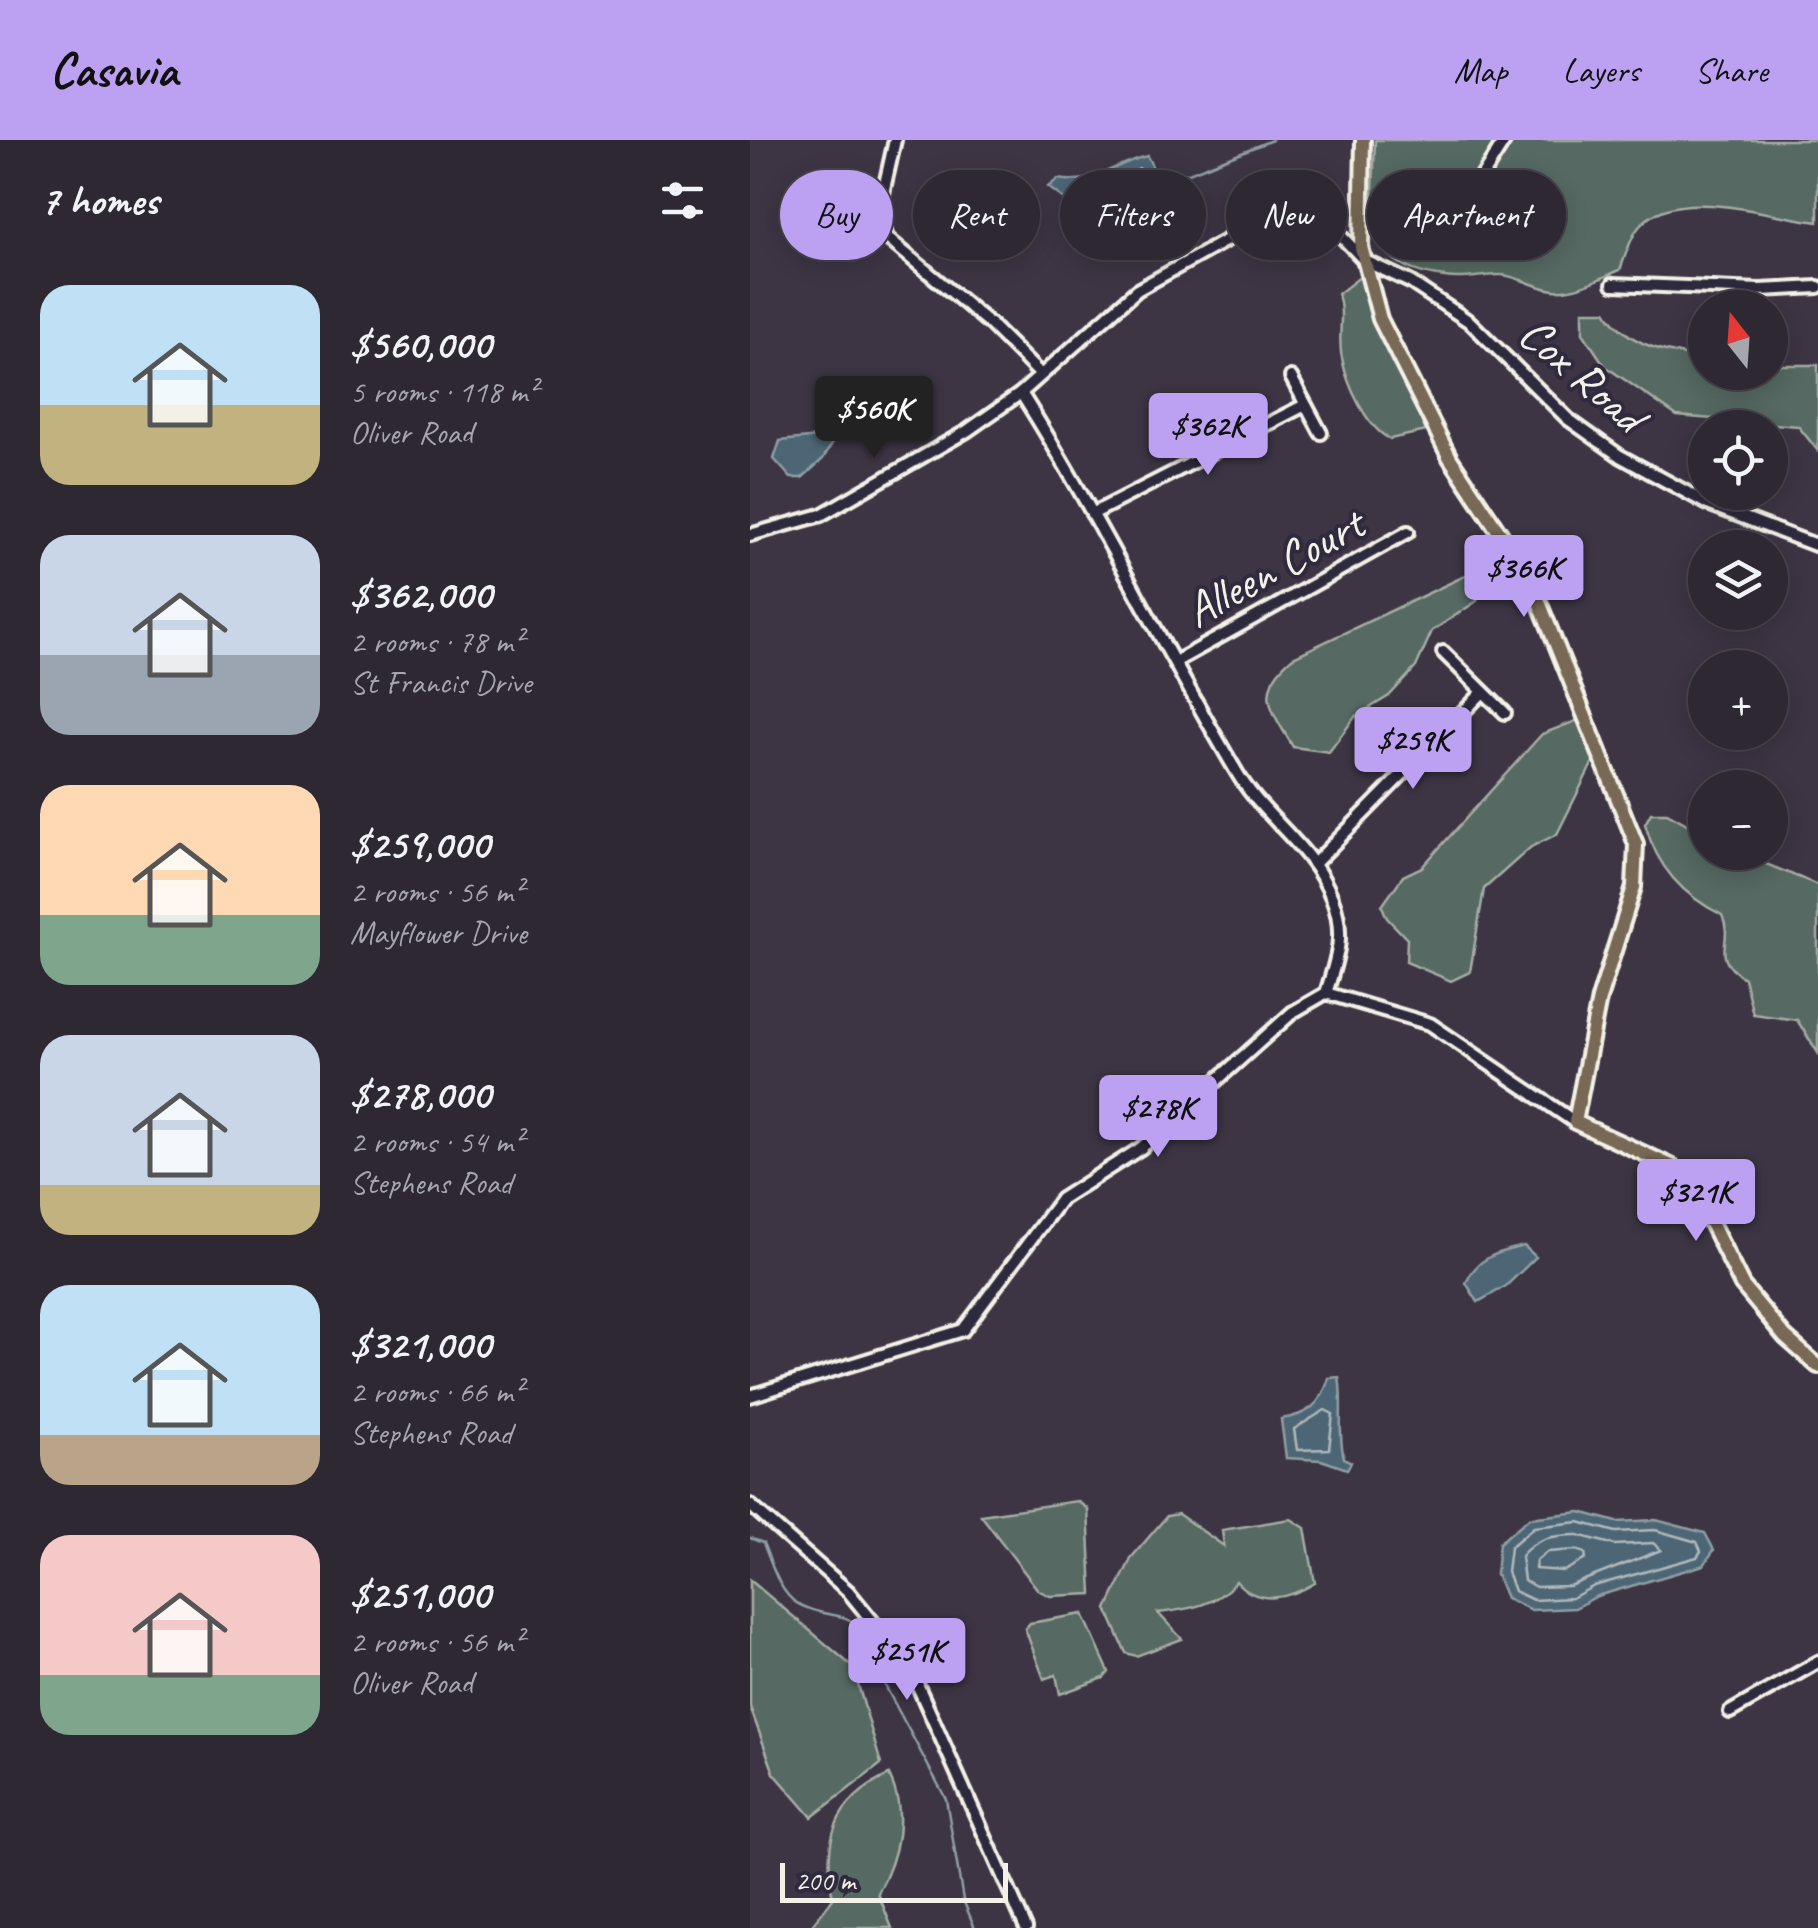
<!DOCTYPE html>
<html lang="en">
<head>
<meta charset="utf-8">
<style>
  body { margin:0; font-family:Caveat,sans-serif; background:#36303b; color:#f1f3f6; height:100vh; display:flex; flex-direction:column; font-size:38px; white-space:nowrap }
  * { box-sizing:border-box; margin:0 }
  p { font-size:32px; color:#a7a6ac }
  .icon { flex:none; width:55px; height:55px; fill:none; stroke:currentColor; stroke-width:2; stroke-linecap:round; stroke-linejoin:round }
  .map { position:relative; flex:1; overflow:hidden }
  .drawer { display:flex; flex-direction:column; background:#2e2833; width:750px }
  .drawer>* { flex:none }
  .hud { position:absolute; left:30px; top:30px; width:888px; height:90px; display:flex; gap:20px }
  .needle { width:65px; rotate:343deg }
  .buttons { position:absolute; left:938px; top:150px; display:grid; gap:20px }
  .buttons a { display:grid; place-items:center; width:100px; height:100px; border-radius:50%; background:#2e2833; box-shadow:0 5px 25px #0003,0 0 0 2px #49444e; font-size:50px }
  .scale { position:absolute; left:30px; bottom:25px; width:228px; box-sizing:border-box; padding-left:10px; border:5px solid #f4f1e8; border-top:0; font-size:28px; line-height:35px; white-space:nowrap; color:#f4f1e8; -webkit-text-stroke:8px #2f2a3d; paint-order:stroke }
  .price { position:absolute; translate:-50% -85px; padding:0 22px; border-radius:10px; background:#bca0f2; color:#111; font-size:32px; line-height:65px; filter:drop-shadow(0 2px 5px #0008) }
  .price::after { content:''; position:absolute; left:50%; top:60px; width:30px; height:22px; margin-left:-15px; background:inherit; clip-path:polygon(0 0,100% 0,50% 100%) }
  .price.on { background:#222; color:#fff }
  ul { padding:0; list-style:none }
  li { display:flex; align-items:center; gap:30px; height:250px; padding:0 40px }
  li span { display:grid; place-items:center; flex:none; width:280px; height:200px; border-radius:30px; color:#555 }
  li>.icon { margin-inline-start:auto }
  span .icon { width:120px; height:120px; fill:#fffc; stroke-width:1 }
  li b { font-size:42px }
  h2 { display:flex; justify-content:space-between; align-items:center; height:120px; padding:0 40px; font-size:42px }
  .tag { padding:0 35px; border-radius:45px; background:#2e2833; box-shadow:0 5px 25px #0003,0 0 0 2px #49444e; font-size:35px; line-height:90px }
  .tag.on { background:#bca0f2; color:#111 }
  header { display:flex; align-items:center; gap:60px; box-sizing:border-box; height:140px; padding:0 50px; background:#bca0f2; color:#111 }
  header strong { font-size:48px }
  nav { display:flex; gap:55px; margin-inline-start:auto; font-size:35px }
  main { display:flex; flex:1; min-height:0 }
  .map>svg:first-child { display:block }
  .green { fill:#566962; stroke:#a5ada5; stroke-width:2.5 }
  .water { fill:#4d6676; stroke:#909ea4; stroke-width:2.5 }
  .lines { fill:none; stroke-linecap:round; stroke-linejoin:round }
  .shore { stroke:#b1b9ba; stroke-width:2.5 }
  .stream { stroke:#909ea4; stroke-width:2.5 }
  .minor-casing { stroke:#f4f1e8; stroke-width:18 }
  .major-casing { stroke:#f4f1e8; stroke-width:20 }
  .minor { stroke:#2f2a3d; stroke-width:10 }
  .major { stroke:#776954; stroke-width:12 }
  .labels { text-anchor:middle; dominant-baseline:central; stroke-width:8; stroke-linejoin:round; paint-order:stroke }
  .street-label { font-size:48px; fill:#f4f1e8; stroke:#2f2a3d }
</style>
</head>
<body>
<header>
<strong>Casavia</strong>
<nav><a>Map</a><a>Layers</a><a>Share</a></nav>
</header>
<main>
<section class="drawer">
<h2>7 homes<svg class="icon" aria-label="filters" viewBox="0 0 24 24"><path d="M4 7h16M4 17h16"/><circle cx="9" cy="7" r="2"/><circle cx="15" cy="17" r="2"/></svg></h2>
<ul>
<li><span style="background:linear-gradient(#bfe0f5 60%,#c2b280 0)"><svg class="icon" aria-label="home" viewBox="0 0 24 24"><path d="M3 11l9-7 9 7M6 9v11h12V9"/></svg></span><div><b>$560,000</b><p>5 rooms · 118 m²</p><p>Oliver Road</p></div></li>
<li><span style="background:linear-gradient(#c9d6e8 60%,#9aa5b1 0)"><svg class="icon" aria-label="home" viewBox="0 0 24 24"><path d="M3 11l9-7 9 7M6 9v11h12V9"/></svg></span><div><b>$362,000</b><p>2 rooms · 78 m²</p><p>St Francis Drive</p></div></li>
<li><span style="background:linear-gradient(#ffd9b3 65%,#7fa58c 0)"><svg class="icon" aria-label="home" viewBox="0 0 24 24"><path d="M3 11l9-7 9 7M6 9v11h12V9"/></svg></span><div><b>$259,000</b><p>2 rooms · 56 m²</p><p>Mayflower Drive</p></div></li>
<li><span style="background:linear-gradient(#c9d6e8 75%,#c2b280 0)"><svg class="icon" aria-label="home" viewBox="0 0 24 24"><path d="M3 11l9-7 9 7M6 9v11h12V9"/></svg></span><div><b>$278,000</b><p>2 rooms · 54 m²</p><p>Stephens Road</p></div></li>
<li><span style="background:linear-gradient(#bfe0f5 75%,#b9a48a 0)"><svg class="icon" aria-label="home" viewBox="0 0 24 24"><path d="M3 11l9-7 9 7M6 9v11h12V9"/></svg></span><div><b>$321,000</b><p>2 rooms · 66 m²</p><p>Stephens Road</p></div></li>
<li><span style="background:linear-gradient(#f6c9c9 70%,#7fa58c 0)"><svg class="icon" aria-label="home" viewBox="0 0 24 24"><path d="M3 11l9-7 9 7M6 9v11h12V9"/></svg></span><div><b>$251,000</b><p>2 rooms · 56 m²</p><p>Oliver Road</p></div></li>
</ul>
</section>
<div class="map">
<svg width="1068" height="1788" viewBox="0 0 1068 1788">
  <rect width="100%" height="100%" fill="#3d3544"/>
  <filter id="ink" filterUnits="userSpaceOnUse"><feTurbulence type="fractalNoise" baseFrequency=".01" numOctaves="2"/><feDisplacementMap in="SourceGraphic" scale="20" xChannelSelector="R" yChannelSelector="G"/><feConvolveMatrix kernelMatrix="1 2 1 2 8 2 1 2 1" color-interpolation-filters="sRGB"/></filter>
  <g filter="url(#ink)">
    <g class="green">
      <path d="M625,0H1068V82C1020,77 924,43 889,87C880,98 875,117 870,130C851,138 825,152 804,150C786,148 770,137 752,135C737,134 721,139 706,138C608,131 623,78 625,0Z"/>
      <path d="M611,136L621,169L676,291L640,299C616,287 597,245 592,218C587,197 595,176 588,154Z"/>
      <path d="M833,171H856C877,206 917,213 955,218V232H1020V225H1068V311L1048,286L927,276L855,226L833,193Z"/>
      <path d="M719,434L729,440L733,449L727,461L682,491L666,527L639,556L605,577L579,612L543,607C521,569 503,550 543,517Z"/>
      <polygon points="836,577 848,606 844,620 807,694 781,707 734,749 720,832 701,841 656,822 657,799 637,778 632,766 653,736 672,727 792,594"/>
      <path d="M901,673H917L955,694V712L989,713L1068,745V913L1047,880L1003,874L994,838C958,815 985,805 972,775C932,755 907,727 895,684Z"/>
      <polygon points="327,1361 338,1369 342,1454 300,1456 288,1450 231,1375"/>
      <path d="M428,1374L474,1406L472,1390L541,1379L555,1388L565,1443C540,1458 508,1467 486,1441C466,1466 439,1469 408,1473L432,1499L386,1516L376,1513L357,1469L382,1417L417,1376Z"/>
      <polygon points="0,1440 103,1527 131,1624 62,1677 24,1633 0,1567"/>
      <polygon points="333,1474 359,1532 354,1538 310,1554 306,1535 294,1539 275,1489 280,1483"/>
      <path d="M139,1635C158,1673 148,1717 128,1753L142,1788H60L83,1759C73,1703 81,1662 139,1635Z"/>
    </g>
    <g class="water">
      <path d="M397,16L411,44L413,69L389,84C367,71 351,75 329,86L326,68L298,47L308,39C345,46 364,23 397,16Z"/>
      <polygon points="87,295 73,319 52,338 41,338 24,319 30,301"/>
      <path d="M774,1106L786,1117L756,1146L728,1162L716,1143C727,1117 748,1112 774,1106Z"/>
      <path d="M589,1237C594,1265 587,1291 594,1318L601,1322L597,1329L571,1320L536,1318L531,1279C559,1275 571,1264 579,1238Z"/>
      <polygon points="830,1372 867,1382 906,1380 955,1393 964,1410 954,1425 847,1456 825,1468 781,1470 756,1458 746,1434 749,1403 779,1378"/>
    </g>
    <g class="lines">
      <g class="shore">
        <polygon points="389,28 401,47 402,61 391,71 374,65 339,68 330,57 333,51 359,46"/>
        <polygon points="575,1270 583,1274 579,1309 547,1310 544,1289"/>
        <polygon points="829,1382 866,1392 905,1390 947,1402 951,1411 947,1417 844,1446 822,1458 783,1460 764,1451 757,1432 760,1407 784,1387"/>
        <path d="M828,1395L865,1405L903,1403L911,1410L819,1446L786,1447L774,1441L771,1416C787,1396 804,1396 828,1395Z"/>
        <polygon points="826,1410 835,1413 836,1419 814,1431 785,1429 786,1421 797,1412"/>
      </g>
      <g class="stream">
        <polyline points="411,44 522,0"/>
        <path d="M0,1398L13,1403C21,1422 29,1453 48,1464C84,1484 108,1462 118,1514L196,1659L213,1760L225,1788"/>
      </g>
      <defs>
        <g id="minor">
          <polyline points="145,0 129,71 137,98 240,184 290,234"/>
          <polyline points="719,57 755,0"/>
          <polyline points="863,144 1010,150 1068,147"/>
          <polyline points="541,237 571,293"/>
          <path d="M271,253C348,375 412,506 486,631C513,678 562,705 582,758C596,793 587,819 576,853"/>
          <polyline points="342,374 555,265"/>
          <polyline points="0,395 71,375 217,291 271,253 387,150 529,71 553,66 566,70 615,121 660,142 720,182 818,279 870,316 958,364 1068,406"/>
          <polyline points="693,512 755,573"/>
          <polyline points="425,522 658,392"/>
          <polyline points="565,723 733,552"/>
          <polyline points="0,1256 213,1190 311,1059 391,1008 543,872 576,853 680,884 825,982"/>
          <polyline points="0,1365 98,1451 159,1526 276,1788"/>
          <polyline points="980,1572 1068,1522"/>
        </g>
        <polyline id="major" points="613,0 611,107 630,179 700,318 779,437 886,704 884,747 849,859 825,982 921,1026 940,1041 992,1145 1035,1197 1068,1226"/>
      </defs>
      <use href="#minor" class="minor-casing"/>
      <use href="#major" class="major-casing"/>
      <use href="#minor" class="minor"/>
      <use href="#major" class="major"/>
    </g>
  </g>
  <g class="labels">
    <g class="street-label">
      <text transform="translate(832 234) rotate(41)">Cox Road</text>
      <text transform="translate(524 427) rotate(-29)">Alleen Court</text>
    </g>
  </g>
</svg>
<div class="buttons">
<a><svg class="needle" viewBox="-14 -14 28 28"><path d="M0-13l5 13h-10z" fill="#e53935"/><path d="M0 13l5-13h-10z" fill="#a7a6ac"/></svg></a>
<a><svg class="icon" aria-label="locate" viewBox="0 0 24 24"><circle cx="12" cy="12" r="6"/><path d="M12 2v4M12 18v4M2 12h4M18 12h4"/></svg></a>
<a><svg class="icon" aria-label="layers" viewBox="0 0 24 24"><path d="M12 4l9 5-9 5-9-5zM3 14l9 5 9-5"/></svg></a>
<a>+</a>
<a>−</a>
</div>
<div class="scale">200 m</div>
<b class="price on" style="left:124px;top:321px">$560K</b>
<b class="price" style="left:458px;top:338px">$362K</b>
<b class="price" style="left:774px;top:480px">$366K</b>
<b class="price" style="left:663px;top:652px">$259K</b>
<b class="price" style="left:408px;top:1020px">$278K</b>
<b class="price" style="left:946px;top:1104px">$321K</b>
<b class="price" style="left:157px;top:1563px">$251K</b>
<div class="hud">
<a class="tag on">Buy</a>
<a class="tag">Rent</a>
<a class="tag">Filters</a>
<a class="tag">New</a>
<a class="tag">Apartment</a>
</div>
</div>
</main>
</body>
</html>
